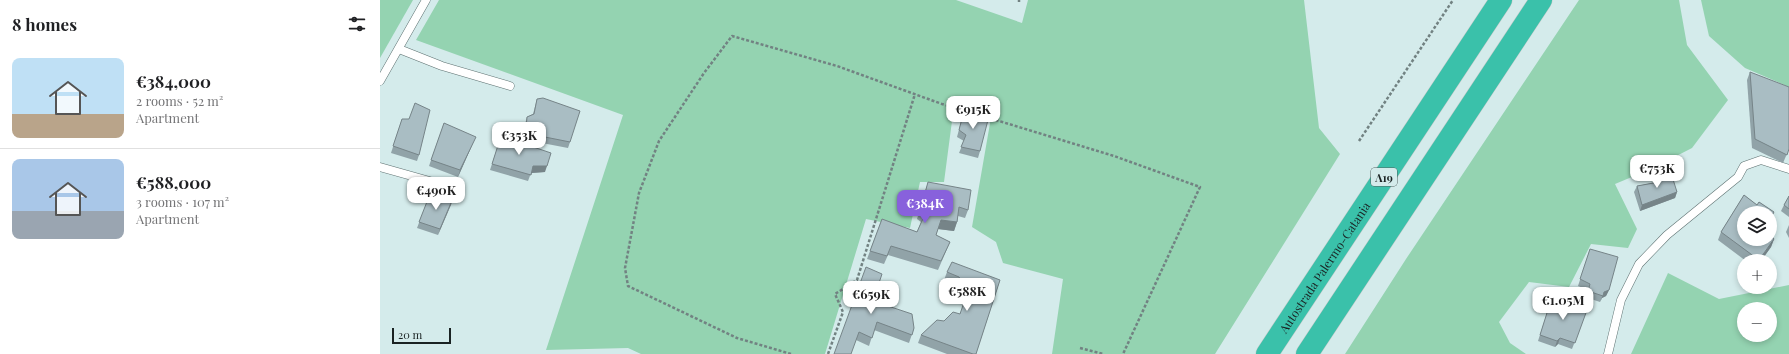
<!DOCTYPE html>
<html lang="en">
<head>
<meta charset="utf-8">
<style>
  body { margin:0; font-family:"Playfair Display",serif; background:#f6f6f6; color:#202124; height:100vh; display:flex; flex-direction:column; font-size:15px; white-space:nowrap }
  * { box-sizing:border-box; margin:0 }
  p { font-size:13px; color:#757577 }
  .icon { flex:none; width:22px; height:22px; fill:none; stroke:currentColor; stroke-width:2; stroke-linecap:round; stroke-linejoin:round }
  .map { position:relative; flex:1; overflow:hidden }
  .details { display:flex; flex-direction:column; background:#fff; width:380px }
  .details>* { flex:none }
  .fabs { position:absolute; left:1357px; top:206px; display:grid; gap:8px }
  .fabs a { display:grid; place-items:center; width:40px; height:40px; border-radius:50%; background:#fff; box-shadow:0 2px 6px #0003; font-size:20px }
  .scale { position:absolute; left:12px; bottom:10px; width:59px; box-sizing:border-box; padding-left:4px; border:2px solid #1a2323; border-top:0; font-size:11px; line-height:14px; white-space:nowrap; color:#1a2323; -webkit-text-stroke:3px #d4ebeb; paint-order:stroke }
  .price { position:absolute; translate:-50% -34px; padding:0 9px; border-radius:8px; background:#fff; color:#222; font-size:13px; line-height:26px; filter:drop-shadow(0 1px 2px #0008) }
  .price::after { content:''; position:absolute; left:50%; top:24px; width:12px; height:9px; margin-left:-6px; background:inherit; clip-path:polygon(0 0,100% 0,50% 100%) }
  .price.on { background:#8861dc; color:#fff }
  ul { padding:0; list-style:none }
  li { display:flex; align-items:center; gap:12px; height:100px; padding:0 12px }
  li+li { border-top:1px solid #e0e0e0 }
  li span { display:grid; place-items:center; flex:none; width:112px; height:80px; border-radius:8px; color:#555 }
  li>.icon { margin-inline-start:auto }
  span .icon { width:48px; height:48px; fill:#fffc; stroke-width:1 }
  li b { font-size:17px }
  h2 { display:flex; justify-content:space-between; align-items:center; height:48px; padding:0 12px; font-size:17px }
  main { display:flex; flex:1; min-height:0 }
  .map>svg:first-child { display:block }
  .green { fill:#94d3b1; fill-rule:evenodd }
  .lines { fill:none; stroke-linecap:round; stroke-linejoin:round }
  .service-casing { stroke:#5d7171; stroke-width:9 }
  .motorway-casing { stroke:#c8caca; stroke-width:23 }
  .path { stroke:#728282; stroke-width:2.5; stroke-dasharray:3 2; stroke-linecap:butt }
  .service { stroke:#fff; stroke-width:8 }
  .motorway { stroke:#3ac1aa; stroke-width:22 }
  .wall { fill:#91a3a8 }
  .shaded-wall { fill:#768488 }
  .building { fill:#a9bdc3; stroke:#768488 }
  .labels { text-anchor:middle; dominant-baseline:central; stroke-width:4; stroke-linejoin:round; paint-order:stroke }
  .shield { fill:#d4ebeb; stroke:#525f5f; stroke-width:1 }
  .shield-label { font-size:11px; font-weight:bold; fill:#1a2323 }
  .street-label { font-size:12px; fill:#1a2323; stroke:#d4ebeb }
</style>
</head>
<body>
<main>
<section class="details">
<h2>8 homes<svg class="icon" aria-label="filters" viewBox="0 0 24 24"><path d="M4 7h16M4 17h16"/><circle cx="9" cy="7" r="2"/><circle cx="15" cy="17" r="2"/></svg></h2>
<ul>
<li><span style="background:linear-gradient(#bfe0f5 70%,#b9a48a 0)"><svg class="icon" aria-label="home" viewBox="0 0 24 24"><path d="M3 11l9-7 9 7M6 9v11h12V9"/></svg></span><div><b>€384,000</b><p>2 rooms · 52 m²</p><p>Apartment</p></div></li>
<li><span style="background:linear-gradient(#a9c7e8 65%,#9aa5b1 0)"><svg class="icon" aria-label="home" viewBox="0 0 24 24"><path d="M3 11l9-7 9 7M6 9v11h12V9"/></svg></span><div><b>€588,000</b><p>3 rooms · 107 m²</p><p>Apartment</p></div></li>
</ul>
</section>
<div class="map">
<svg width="1409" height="354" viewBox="0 0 1409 354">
  <rect width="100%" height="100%" fill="#d4ebeb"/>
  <g class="green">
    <polygon points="0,0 33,0 0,58"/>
    <polygon points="59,0 576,0 642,23 648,0 924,0 939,128 960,154 835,354 672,354 683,279 623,263 616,242 592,227 613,106 572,121 564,182 540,182 530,228 486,219 445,354 261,354 248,348 166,350 243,115 36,40"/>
    <polygon points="1199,0 1299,0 1307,45 1348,100 1312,148 1271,169 1235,184 1257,229 1248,248 1211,244 1189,287 1149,282 1119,322 1130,343 1146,354 965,354 1026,259"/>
    <polygon points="1321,0 1409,0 1409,87 1365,68 1329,36"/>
    <path d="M1288,273L1339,299L1409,285V354H1251ZM1364,309H1390V335H1364Z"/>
  </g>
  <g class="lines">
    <defs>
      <g id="service">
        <polyline points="19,49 62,66 130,86"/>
        <polyline points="0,81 46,0"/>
        <polyline points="0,167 78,189"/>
        <polyline points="1228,354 1241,300 1259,264 1287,235 1358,177 1364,166 1381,160 1409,169"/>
      </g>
      <g id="motorway">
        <path id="s1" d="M887,354L1121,0"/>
        <polyline points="927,354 1161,0"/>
      </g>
    </defs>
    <use href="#service" class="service-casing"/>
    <use href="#motorway" class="motorway-casing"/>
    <g class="path">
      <polyline points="639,2 639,0"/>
      <polyline points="606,117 734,156 820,187 743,354"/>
      <polyline points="979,141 1073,0"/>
      <polyline points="700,348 723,354"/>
      <polyline points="411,354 357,338 248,286 245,268 259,193 279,141 324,73 352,36 457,66 562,104 595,114"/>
      <polyline points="448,354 463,312 455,294 477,280 535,94"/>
    </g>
    <use href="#service" class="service"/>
    <use href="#motorway" class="motorway"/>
  </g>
  <g class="wall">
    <polygon points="1370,72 1409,149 1403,163 1372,148 1367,80"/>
    <polygon points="157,99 190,142 188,148 162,143 162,137 143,134 145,124 147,117 153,114"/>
    <polygon points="584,111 600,151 598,158 579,153 584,141 577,137 582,118"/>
    <polygon points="22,119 39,155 37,161 11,153"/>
    <polygon points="64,123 93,143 78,177 49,166"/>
    <polygon points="121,136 165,172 151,173 148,181 110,170"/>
    <polygon points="1279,176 1297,192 1295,198 1260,211 1254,192 1257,186 1277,182"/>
    <polygon points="548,182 588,210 585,218 578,216 577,222 574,231 558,229 556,235 570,242 558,270 508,255 504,264 487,259 502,219 537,232 541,222 537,219"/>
    <polygon points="50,194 61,197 73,198 58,235 37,228"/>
    <polygon points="1364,195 1377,205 1379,202 1394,212 1390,222 1390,213 1364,213 1364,239 1390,239 1390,234 1394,239 1391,247 1381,261 1366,261 1338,240 1341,232"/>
    <polygon points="1409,196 1409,217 1401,211 1404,205"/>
    <polygon points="1409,225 1409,238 1406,232"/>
    <polygon points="1210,249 1229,290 1226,296 1222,298 1220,302 1205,297 1208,290 1198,286"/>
    <polygon points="567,272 620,280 596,354 567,354 538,343 541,335 564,321 580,314 587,294 578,289 576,285 564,280"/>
    <polygon points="1172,297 1207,310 1192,349 1178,344 1175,347 1158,341"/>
    <polygon points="493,301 534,328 529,343 494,330 489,346 476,340 454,354"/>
  </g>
  <g class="shaded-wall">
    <polygon points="96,137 93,143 78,177 80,170"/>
    <polygon points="153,166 167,166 165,172 151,173"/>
    <polygon points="1297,192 1295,198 1260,211 1262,205"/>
    <polygon points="73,198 71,205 58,235 60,229"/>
    <polygon points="1394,212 1391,220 1390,222 1390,218"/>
    <polygon points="561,220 577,222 574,231 558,229"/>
    <polygon points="1394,239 1391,247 1381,261 1379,261"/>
    <polygon points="1229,290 1226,296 1222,298 1220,302 1224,292"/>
    <polygon points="1180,338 1178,344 1175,347 1177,341"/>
  </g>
  <g class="building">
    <polygon points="1370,72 1409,87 1409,149 1407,155 1375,139"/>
    <polygon points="163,98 200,111 190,142 165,137 164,131 146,128 147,117 154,114 157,99"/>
    <polygon points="35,103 50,110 39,155 13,146 22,119 29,119"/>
    <polygon points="584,111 609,116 600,151 581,147 586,135 579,130"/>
    <polygon points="64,123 96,137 80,170 51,160"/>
    <polygon points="121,136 171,153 167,166 153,166 151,175 112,164"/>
    <polygon points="1291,173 1297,192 1262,205 1257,186 1279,182 1279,176"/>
    <polygon points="548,182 591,190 588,210 579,207 577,222 561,220 556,235 570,242 561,261 511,246 507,256 490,251 502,219 537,232 545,214 540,211"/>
    <polygon points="50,194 61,197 64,194 73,198 60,229 39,222"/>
    <polygon points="1364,195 1377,205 1379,202 1394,212 1390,218 1390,213 1364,213 1364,239 1390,239 1390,234 1394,239 1379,260 1341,232"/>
    <polygon points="1409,196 1409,209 1404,205"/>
    <polygon points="1210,249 1238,257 1229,290 1224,292 1223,296 1208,291 1210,284 1200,279"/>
    <polygon points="572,262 620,280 596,354 593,354 541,335 557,320 564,321 573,312 580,314 590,285 581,280 579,277 567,272"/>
    <polygon points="486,267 502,274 493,301 532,314 534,328 532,335 497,322 492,338 479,332 471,354 454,354"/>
    <polygon points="1172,297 1188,301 1207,310 1195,343 1180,338 1177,341 1160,335"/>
  </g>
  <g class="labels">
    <rect class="shield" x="991" y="168" width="26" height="18" rx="3"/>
    <g class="shield-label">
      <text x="1004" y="177">A19</text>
    </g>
    <g class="street-label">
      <text stroke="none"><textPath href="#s1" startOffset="104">Autostrada Palermo-Catania</textPath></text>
    </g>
  </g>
</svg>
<div class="fabs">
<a><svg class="icon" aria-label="layers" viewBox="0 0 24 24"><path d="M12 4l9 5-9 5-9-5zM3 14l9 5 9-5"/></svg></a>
<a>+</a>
<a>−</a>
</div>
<div class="scale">20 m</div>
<b class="price" style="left:593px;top:130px">€915K</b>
<b class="price" style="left:139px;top:156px">€353K</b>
<b class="price" style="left:1277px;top:189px">€753K</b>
<b class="price" style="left:56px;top:211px">€490K</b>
<b class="price on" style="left:545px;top:224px">€384K</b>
<b class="price" style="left:587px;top:312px">€588K</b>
<b class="price" style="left:491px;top:315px">€659K</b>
<b class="price" style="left:1183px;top:321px">€1.05M</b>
</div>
</main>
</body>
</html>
